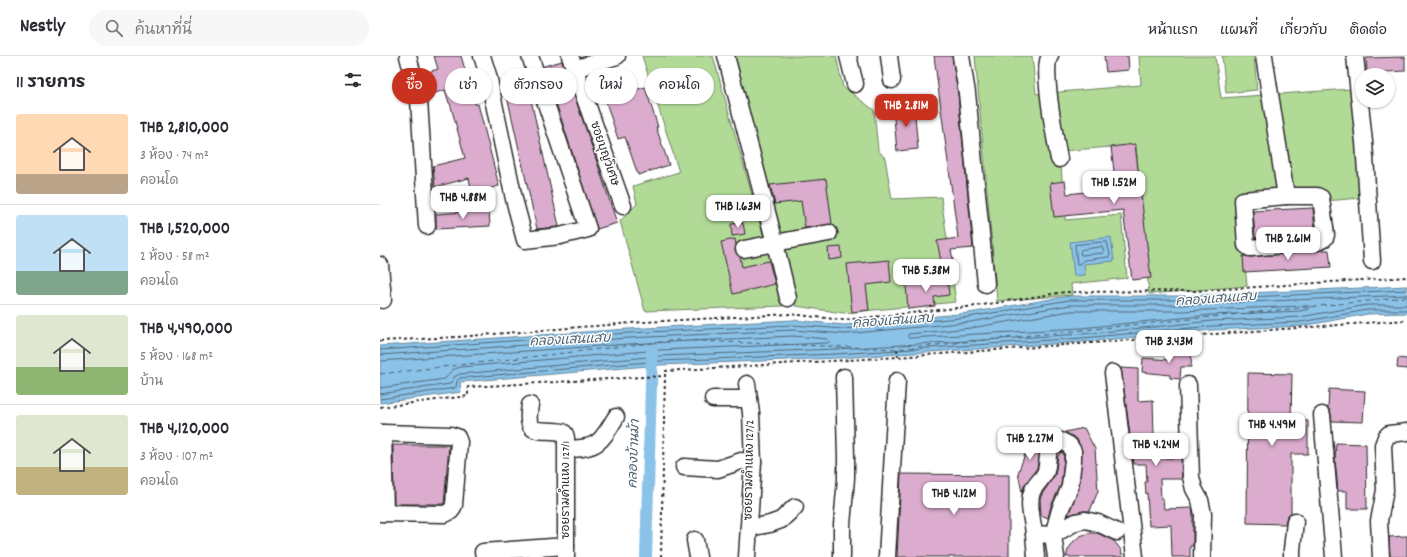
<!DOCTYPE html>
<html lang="th">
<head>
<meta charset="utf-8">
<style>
  body { margin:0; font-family:Dekko,"Playpen Sans Thai",sans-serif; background:#f7f7f7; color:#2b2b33; height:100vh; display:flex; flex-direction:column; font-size:15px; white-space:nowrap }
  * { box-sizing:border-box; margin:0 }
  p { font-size:13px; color:#7c7c81 }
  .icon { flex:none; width:22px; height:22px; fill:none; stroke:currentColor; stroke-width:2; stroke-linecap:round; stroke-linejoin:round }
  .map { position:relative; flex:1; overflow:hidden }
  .panel { display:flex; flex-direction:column; background:#fff; width:380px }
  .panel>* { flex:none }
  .guide { position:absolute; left:12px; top:12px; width:380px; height:36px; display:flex; gap:8px }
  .controls { position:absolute; left:975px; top:12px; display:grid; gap:8px }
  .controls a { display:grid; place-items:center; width:40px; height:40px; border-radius:50%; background:#fff; box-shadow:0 1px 3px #0004; font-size:20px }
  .price { position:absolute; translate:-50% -34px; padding:0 9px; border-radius:8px; background:#fff; color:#222; font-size:13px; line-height:26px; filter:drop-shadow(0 1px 2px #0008) }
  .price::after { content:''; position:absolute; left:50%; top:24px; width:12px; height:9px; margin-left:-6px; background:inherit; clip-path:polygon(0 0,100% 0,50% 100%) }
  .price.current { background:#c8321e; color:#fff }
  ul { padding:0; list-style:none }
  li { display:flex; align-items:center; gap:12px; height:100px; padding:0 16px }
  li+li { border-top:1px solid #e1e1e2 }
  li span { display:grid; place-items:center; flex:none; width:112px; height:80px; border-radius:4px; color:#555 }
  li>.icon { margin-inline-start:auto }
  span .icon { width:48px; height:48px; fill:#fffc; stroke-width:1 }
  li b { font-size:17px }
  h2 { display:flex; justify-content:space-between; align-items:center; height:48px; padding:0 16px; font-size:17px }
  .pill { padding:0 14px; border-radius:18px; background:#fff; box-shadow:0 1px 3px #0004; font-size:14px; line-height:36px }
  .pill.current { background:#c8321e; color:#fff }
  header { display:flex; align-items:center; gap:24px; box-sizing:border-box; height:56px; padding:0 20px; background:#fff; border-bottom:1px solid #e1e1e2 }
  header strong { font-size:19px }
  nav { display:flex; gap:22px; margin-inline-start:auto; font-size:14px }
  .search { width:280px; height:36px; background:#f7f7f7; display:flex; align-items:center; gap:10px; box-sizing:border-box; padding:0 14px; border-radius:22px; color:#7c7c81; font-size:15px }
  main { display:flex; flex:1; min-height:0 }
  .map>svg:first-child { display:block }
  .green { fill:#b2da97; stroke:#6e8261 }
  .water { fill:#8ac2e8; stroke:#64869c }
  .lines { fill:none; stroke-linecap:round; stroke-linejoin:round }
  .shore { stroke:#516777; stroke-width:1 }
  .canal { stroke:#8ac2e8; stroke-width:12 }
  .ferry { stroke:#4c606d; stroke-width:1; stroke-dasharray:5 4; stroke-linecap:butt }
  .building { fill:#dbaccd; stroke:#2b2b2b }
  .minor-casing { stroke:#2b2b2b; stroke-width:19 }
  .path { stroke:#2b2b2b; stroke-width:2; stroke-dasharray:3 3; stroke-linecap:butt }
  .minor { stroke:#fff; stroke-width:16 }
  .labels { text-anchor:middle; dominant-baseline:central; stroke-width:3; stroke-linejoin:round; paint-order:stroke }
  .street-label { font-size:12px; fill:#2b2b2b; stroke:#fff }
  .water-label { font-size:13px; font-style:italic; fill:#4c606d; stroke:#fff }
</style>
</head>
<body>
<header>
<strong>Nestly</strong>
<div class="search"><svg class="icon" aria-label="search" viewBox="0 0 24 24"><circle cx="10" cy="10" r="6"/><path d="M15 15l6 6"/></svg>ค้นหาที่นี่</div>
<nav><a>หน้าแรก</a><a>แผนที่</a><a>เกี่ยวกับ</a><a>ติดต่อ</a></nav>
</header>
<main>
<section class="panel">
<h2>11 รายการ<svg class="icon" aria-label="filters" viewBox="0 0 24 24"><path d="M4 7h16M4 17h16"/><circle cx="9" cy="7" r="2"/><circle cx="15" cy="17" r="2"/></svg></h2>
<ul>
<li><span style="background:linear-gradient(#ffd9b3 75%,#b9a48a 0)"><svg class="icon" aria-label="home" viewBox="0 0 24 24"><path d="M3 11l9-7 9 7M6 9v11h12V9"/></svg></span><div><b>THB 2,810,000</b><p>3 ห้อง · 74 m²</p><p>คอนโด</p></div></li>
<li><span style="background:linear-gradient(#bfe0f5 70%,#7fa58c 0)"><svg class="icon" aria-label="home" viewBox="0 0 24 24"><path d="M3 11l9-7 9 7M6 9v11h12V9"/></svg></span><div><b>THB 1,520,000</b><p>2 ห้อง · 58 m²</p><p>คอนโด</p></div></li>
<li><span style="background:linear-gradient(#dfe7d0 65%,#8fb573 0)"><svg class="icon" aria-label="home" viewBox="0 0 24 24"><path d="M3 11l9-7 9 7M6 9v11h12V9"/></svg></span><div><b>THB 4,490,000</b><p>5 ห้อง · 168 m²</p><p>บ้าน</p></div></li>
<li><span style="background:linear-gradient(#dfe7d0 65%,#c2b280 0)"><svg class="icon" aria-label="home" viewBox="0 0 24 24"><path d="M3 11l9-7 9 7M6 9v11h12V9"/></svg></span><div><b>THB 4,120,000</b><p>3 ห้อง · 107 m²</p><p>คอนโด</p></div></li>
</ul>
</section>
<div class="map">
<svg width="1027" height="501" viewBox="0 0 1027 501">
  <rect width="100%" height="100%" fill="#fff"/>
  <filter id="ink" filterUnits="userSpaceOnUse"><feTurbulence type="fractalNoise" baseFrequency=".025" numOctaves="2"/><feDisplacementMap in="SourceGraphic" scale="8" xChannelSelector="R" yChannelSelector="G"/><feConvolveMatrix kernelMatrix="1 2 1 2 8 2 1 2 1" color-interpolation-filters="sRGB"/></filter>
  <g filter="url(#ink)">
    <g class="green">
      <polygon points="262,0 333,0 403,250 265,255 240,165 257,148 253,130 299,116"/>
      <polygon points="355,0 456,0 463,31 494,54 498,94 505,102 512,143 561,141 576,246 463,257 416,250"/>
      <polygon points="595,0 652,0 656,38 761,29 759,0 835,0 841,42 971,33 981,142 860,152 867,230 769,238 756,89 680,95 685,164 741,159 747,222 691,228 692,239 617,245"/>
      <polygon points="842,0 874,0 877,34 846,37"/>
    </g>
    <g class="water">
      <polygon points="731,181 734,205 704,208 705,219 694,220 690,186"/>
      <polygon points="1027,230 1027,257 988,258 922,270 832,274 702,286 457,302 280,309 80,326 81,336 0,347 0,290 248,273 413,264 464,269 589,257 689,240 800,240"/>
    </g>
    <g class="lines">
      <g class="shore">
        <polygon points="727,186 730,199 729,201 704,204 699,208 697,208 695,189"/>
        <polygon points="722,191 724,195 723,197 702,199 700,198 701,194"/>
        <polygon points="928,250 930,251 929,253 920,255 831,259 701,272 529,282 527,280 529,278 591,272 690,255 800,255"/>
        <polyline points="0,294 248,277 413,269 464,273 589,261 689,244 800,244 1027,234"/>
        <polyline points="0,299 249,282 413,274 465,278 590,266 690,249 800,249 1027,239"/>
        <polyline points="0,305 249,288 413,280 448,283 450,285 448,287 279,294 80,311 72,314 65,323 0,332"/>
        <polyline points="0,338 70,328 74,321 80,318 280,300 456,293 702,278 832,265 920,261 987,249 1027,249"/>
        <polyline points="0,343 75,332 76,331 77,325 80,322 280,305 456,298 702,282 832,270 921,266 987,254 1027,254"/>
      </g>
      <polyline class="canal" points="266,501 272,295"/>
      <polyline class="ferry" points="0,318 298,284 517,293 1027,241"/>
    </g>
    <g class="building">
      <polygon points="54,0 81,0 95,48 98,48 119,130 92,137 89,122 55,131 53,110 85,102 70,47 69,47 65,34 48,39 42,18 58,13"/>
      <polygon points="554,0 572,0 578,38 593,192 571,194 573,204 561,205 557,185 578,182"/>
      <polygon points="724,0 748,0 749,14 726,16"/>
      <polygon points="1025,1 1025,15 987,17 986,2"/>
      <polygon points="182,5 208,79 237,167 217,173 164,10"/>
      <polygon points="265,31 278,71 276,71 289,109 258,119 245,81 238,83 225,43"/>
      <polygon points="149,35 179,170 176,171 157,173 127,40"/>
      <polygon points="534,49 538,93 517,95 513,51"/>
      <polygon points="755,88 771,222 752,224 743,154 674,161 670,127 685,125 687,138 724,134 723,124 735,123 731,91"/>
      <polygon points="446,123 452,168 425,172 421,145 395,148 390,129"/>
      <polygon points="933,152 935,176 875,182 873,155"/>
      <polygon points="109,154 110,170 56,173 56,158"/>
      <polygon points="363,167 365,178 352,180 351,168"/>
      <polygon points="355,183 356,188 355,195 360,201 362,211 389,205 395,228 353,238 341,186"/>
      <polygon points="461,191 462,202 449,204 448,192"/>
      <polygon points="942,194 949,194 951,211 864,216 863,200 871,201"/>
      <polygon points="509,204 511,226 486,229 489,254 472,256 467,208"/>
      <polygon points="567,221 569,239 554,241 555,250 528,253 526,229 542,227 541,224"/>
      <polygon points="790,294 812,295 811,311 801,311 800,323 790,322 790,319 762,316 763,302 790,304"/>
      <polygon points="1018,302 1027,303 1027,313 1017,312"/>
      <polygon points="741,312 758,313 758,345 773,344 774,380 779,379 781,402 801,402 802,423 780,423 781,443 783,443 784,453 812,452 813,459 813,490 810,490 810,501 792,501 791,469 769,470 767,437 766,438 765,426 767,426 766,408 754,408"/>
      <polygon points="868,317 912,318 911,364 928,365 928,398 911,398 911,457 907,460 905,468 867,467"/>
      <polygon points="949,333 985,335 983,366 952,365 951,358 948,352"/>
      <polygon points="704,372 715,393 718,435 710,455 703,455 688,459 699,432 702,395 697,383 685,376"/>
      <polygon points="670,380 664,385 661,391 657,412 645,428 642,436 638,417 650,385"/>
      <polygon points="956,387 986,388 987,453 967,453 967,435 958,435 955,403"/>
      <polygon points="13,389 69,389 64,448 14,448"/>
      <polygon points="681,396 684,398 684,403 681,429 671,450 668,462 661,459 660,443 662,438 675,419 678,400"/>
      <polygon points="521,418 629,419 629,501 517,501"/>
      <polygon points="709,477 717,477 734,485 741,494 743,501 686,501 688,494 693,486 700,480"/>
      <polygon points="1027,480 1027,501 1010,501 1009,481"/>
    </g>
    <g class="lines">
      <defs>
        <g id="minor">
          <polyline points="28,0 39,44 47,170"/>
          <polyline points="102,0 108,19 134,143 145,184 180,180 208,173 150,0"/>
          <polyline points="190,0 243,150"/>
          <polyline points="346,0 395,187 449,177"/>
          <polyline points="468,0 475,28"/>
          <polyline points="509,0 512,24"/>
          <polyline points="581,0 587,37 606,228"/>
          <path d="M670,0C661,9 676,87 679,103"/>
          <polyline points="884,0 906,140"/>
          <polyline points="975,0 984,86 992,205"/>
          <polyline points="194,13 237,0"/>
          <polygon points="906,140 937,140 941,142 946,179 945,182 937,186 870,192 866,189 863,144"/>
          <polyline points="364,193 395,187 408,242"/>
          <polyline points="0,209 3,244"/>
          <polyline points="733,317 755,501"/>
          <polyline points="367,328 371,357 373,406 367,501"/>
          <polyline points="808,329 811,421 814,433 820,444 823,458 822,501"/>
          <polyline points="333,343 369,343"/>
          <path d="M150,349C144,382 159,372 183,376L185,378L186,382V501"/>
          <polyline points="942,359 954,501"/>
          <polyline points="0,377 3,377 5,457"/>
          <path d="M187,393C218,393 221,386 236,361"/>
          <polyline points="304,411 338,413 361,405 373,406"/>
          <polyline points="0,457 65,458 71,455 74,449 79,386 77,381 71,379 3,377"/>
          <polyline points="369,472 390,468 401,464 415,451"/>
          <path d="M654,478C653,465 647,448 652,436C655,428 663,423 666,415C670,400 663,393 681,385L689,389L693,395V404L690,431L680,454L673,479L676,501"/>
          <polyline points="315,484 318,501"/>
          <polyline points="103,496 186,490"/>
          <polyline points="462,501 462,469 466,422 466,402 464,321"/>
          <polyline points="507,501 517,325"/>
          <polyline points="656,501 654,478 673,479 696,466 705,464 718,467 737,476"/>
          <polyline points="912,501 912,494 915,465"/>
          <polyline points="1001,501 999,465 1005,434 1003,389 1006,381 1009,378 1027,376"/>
        </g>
      </defs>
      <use href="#minor" class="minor-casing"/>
      <g class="path">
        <polyline points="0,285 77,281 264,266 410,258 463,264 596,250 685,236 816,235 1027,221"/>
        <polyline points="517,293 518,301"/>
        <polyline points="0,351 88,340 88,331 263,321 285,320 285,315 518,301 1027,264"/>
        <polyline points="281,501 285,320"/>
      </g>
      <use href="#minor" class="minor"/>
    </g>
  </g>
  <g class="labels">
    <g class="street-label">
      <text transform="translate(224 98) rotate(71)">ซอยบุญวิเศษ</text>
      <text transform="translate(370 414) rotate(-89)">ซอยรามคำแหง 127/2</text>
      <text transform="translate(186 434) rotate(-90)">ซอยรามคำแหง 127/1</text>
    </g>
    <g class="water-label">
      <text transform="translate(836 244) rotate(-4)">คลองแสนแสบ</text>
      <text transform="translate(513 266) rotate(-4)">คลองแสนแสบ</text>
      <text transform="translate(190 285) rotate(-3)">คลองแสนแสบ</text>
      <text transform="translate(255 398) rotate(-88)">คลองบ้านม้า</text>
    </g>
  </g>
</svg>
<div class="controls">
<a><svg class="icon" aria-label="layers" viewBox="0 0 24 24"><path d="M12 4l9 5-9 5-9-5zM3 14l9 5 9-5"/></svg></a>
</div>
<b class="price current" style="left:526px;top:72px">THB 2.81M</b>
<b class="price" style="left:734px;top:149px">THB 1.52M</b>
<b class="price" style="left:83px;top:164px">THB 4.88M</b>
<b class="price" style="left:358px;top:173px">THB 1.63M</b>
<b class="price" style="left:908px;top:205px">THB 2.61M</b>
<b class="price" style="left:546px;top:237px">THB 5.38M</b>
<b class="price" style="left:789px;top:308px">THB 3.43M</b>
<b class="price" style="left:892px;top:391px">THB 4.49M</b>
<b class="price" style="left:650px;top:405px">THB 2.27M</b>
<b class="price" style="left:776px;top:411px">THB 4.24M</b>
<b class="price" style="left:574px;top:460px">THB 4.12M</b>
<div class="guide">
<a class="pill current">ซื้อ</a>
<a class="pill">เช่า</a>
<a class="pill">ตัวกรอง</a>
<a class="pill">ใหม่</a>
<a class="pill">คอนโด</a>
</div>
</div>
</main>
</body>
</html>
